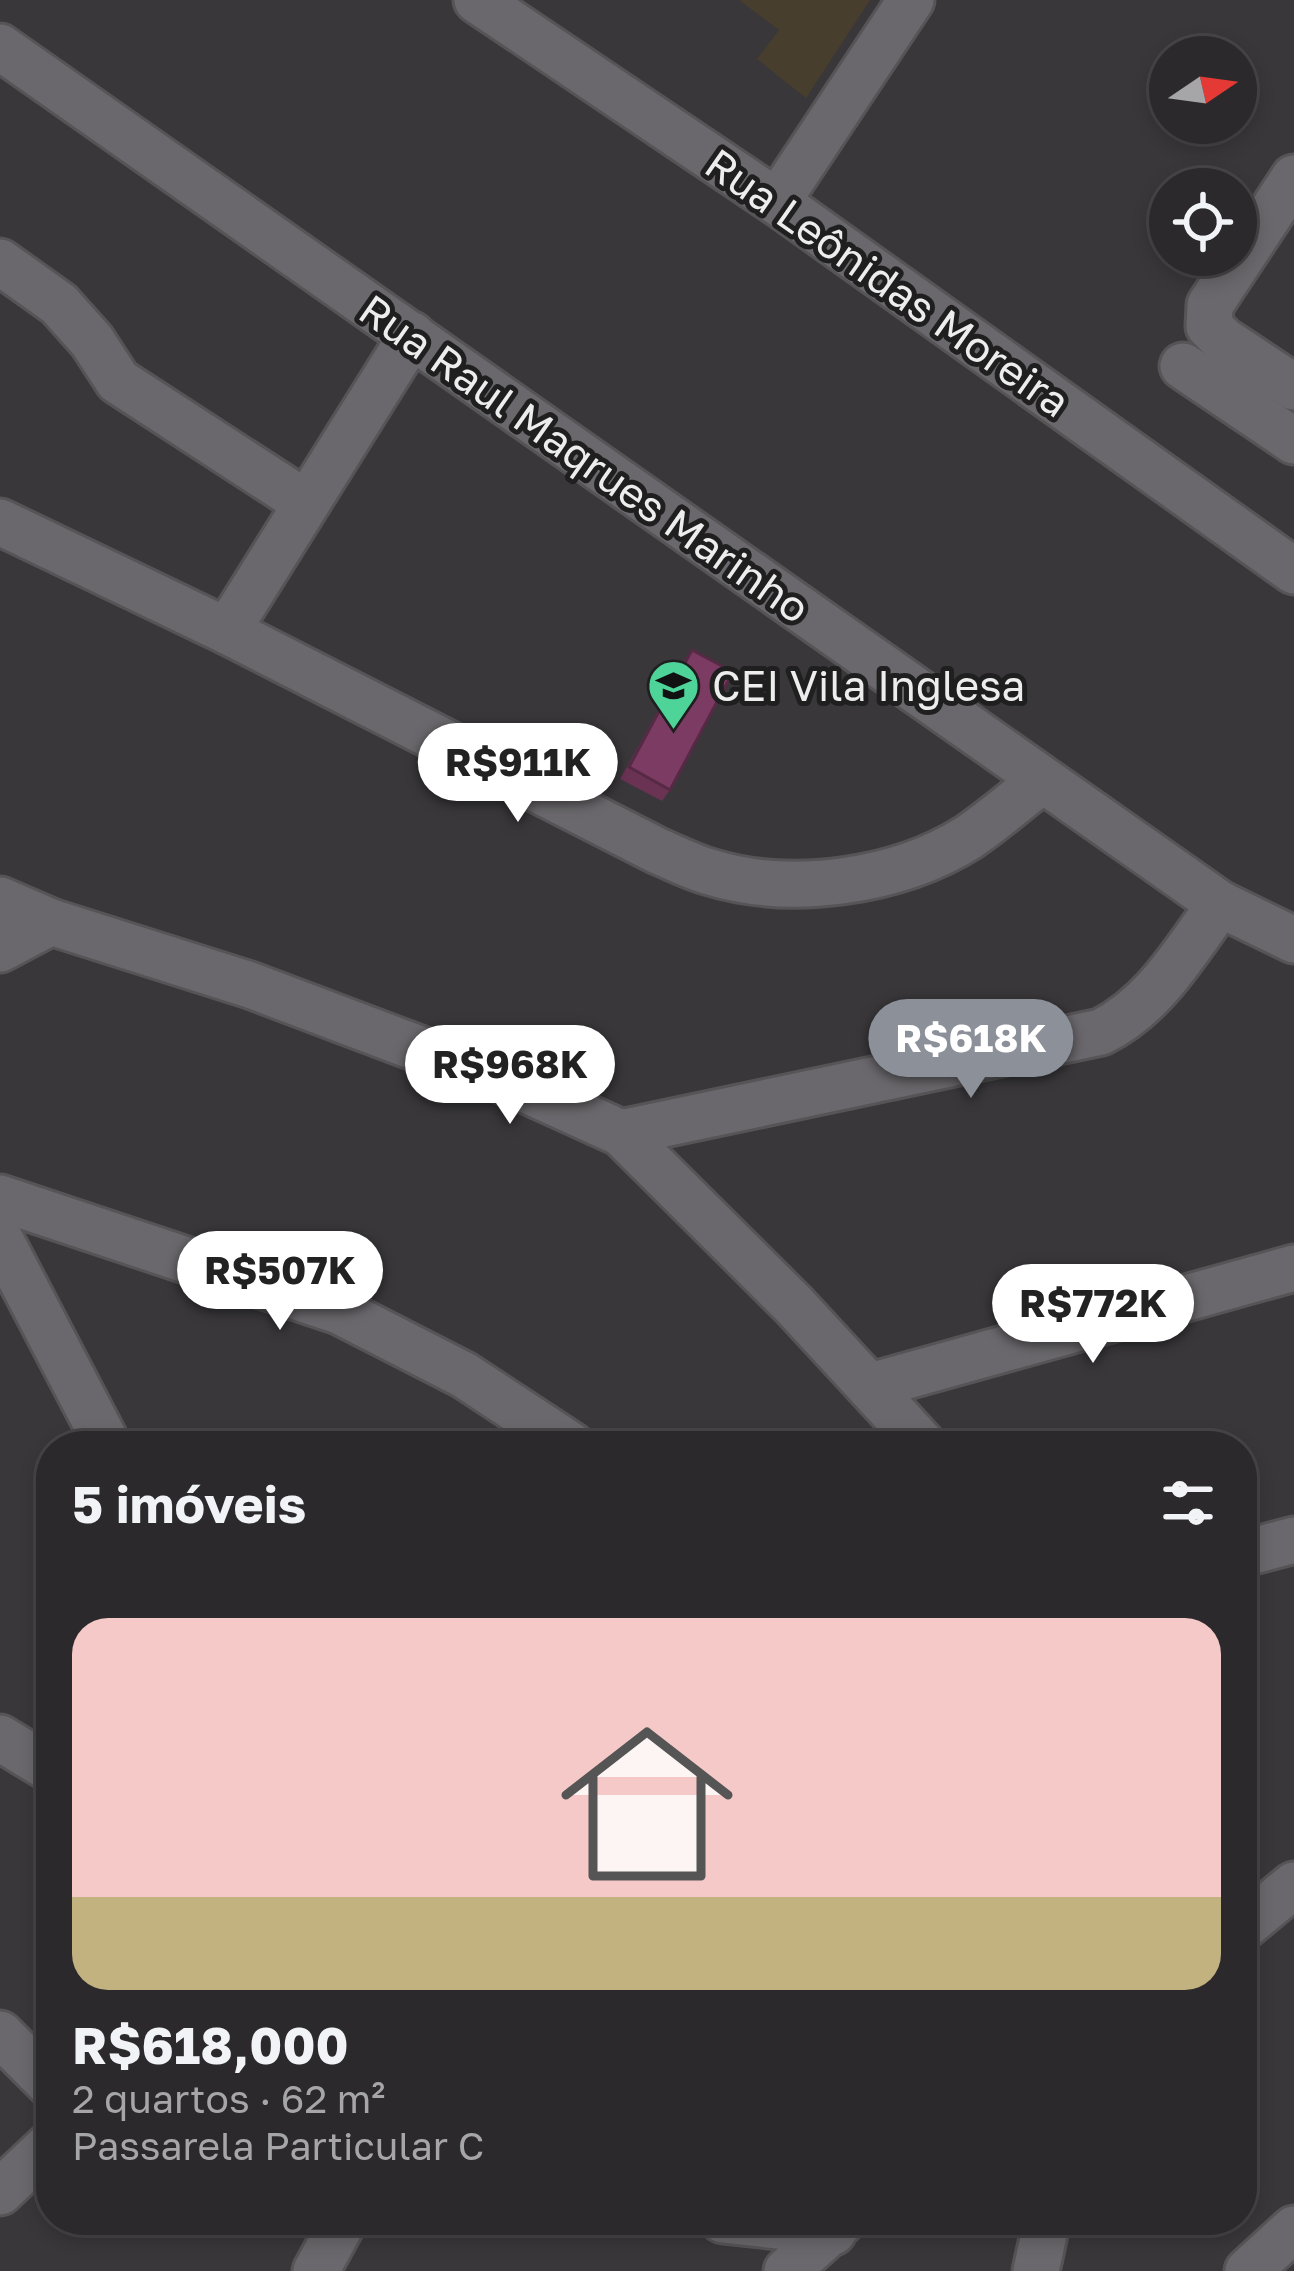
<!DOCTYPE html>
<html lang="pt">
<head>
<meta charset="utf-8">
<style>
  body { margin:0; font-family:"Golos Text",sans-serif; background:#373538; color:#f1f3f6; height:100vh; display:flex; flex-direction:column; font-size:45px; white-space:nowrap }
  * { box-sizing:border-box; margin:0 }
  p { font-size:39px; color:#a6a6a9 }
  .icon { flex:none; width:66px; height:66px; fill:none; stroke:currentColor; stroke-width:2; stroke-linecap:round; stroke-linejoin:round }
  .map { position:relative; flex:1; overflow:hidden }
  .details { position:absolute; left:36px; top:1431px; width:1221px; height:804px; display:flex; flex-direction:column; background:#2b292c; border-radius:48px; box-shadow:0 6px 18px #0003,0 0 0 3px #474548 }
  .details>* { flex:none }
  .needle { width:78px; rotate:77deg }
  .buttons { position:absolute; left:1149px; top:36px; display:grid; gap:24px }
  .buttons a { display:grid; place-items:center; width:108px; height:108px; border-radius:50%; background:#2b292c; box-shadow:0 6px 18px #0003,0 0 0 3px #474548; font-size:60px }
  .price { position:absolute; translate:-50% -102px; padding:0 27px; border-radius:42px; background:#fff; color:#222; font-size:39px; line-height:78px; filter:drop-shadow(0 3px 6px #0008) }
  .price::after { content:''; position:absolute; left:50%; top:72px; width:36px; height:27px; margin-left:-18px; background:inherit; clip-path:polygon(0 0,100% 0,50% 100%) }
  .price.active { background:#8c9099; color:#fff }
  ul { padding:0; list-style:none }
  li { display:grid; align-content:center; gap:24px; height:636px; padding:0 36px }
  li span { display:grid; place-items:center; height:372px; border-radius:36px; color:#555 }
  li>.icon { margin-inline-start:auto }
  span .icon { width:216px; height:216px; fill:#fffc; stroke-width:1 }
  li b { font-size:51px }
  h2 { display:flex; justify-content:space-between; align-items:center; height:144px; padding:0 36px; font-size:51px }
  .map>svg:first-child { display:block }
  .education { fill:#483e2d }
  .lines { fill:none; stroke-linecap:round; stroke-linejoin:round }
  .minor-casing { stroke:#565456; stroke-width:51 }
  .minor { stroke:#6a686c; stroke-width:45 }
  .wall { fill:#6a3354 }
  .building { fill:#7b3b62; stroke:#562945; stroke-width:3 }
  .labels { text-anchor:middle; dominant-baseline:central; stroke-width:10; stroke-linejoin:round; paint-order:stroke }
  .street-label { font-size:42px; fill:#eeedee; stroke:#1f1f20 }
  .poi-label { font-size:42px; fill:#eeedee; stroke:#1f1f20; text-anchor:start }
</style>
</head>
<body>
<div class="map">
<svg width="1294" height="2271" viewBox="0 0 1294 2271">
  <rect width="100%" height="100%" fill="#39373a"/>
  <polygon class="education" points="739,0 870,0 806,98 757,59 779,30"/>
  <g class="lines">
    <defs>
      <g id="minor">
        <polyline points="477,0 777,202 1294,571"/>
        <polyline points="0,47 1220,904 1294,940"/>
        <polyline points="1294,178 1210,305 1209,326 1223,340 1294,387"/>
        <polyline points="777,202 911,0"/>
        <polyline points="0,262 59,304 92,341 118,381 306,503"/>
        <polyline points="1183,366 1294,441"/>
        <path d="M0,522L227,631L658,851C675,858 692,867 710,872C791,897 898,882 969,837C994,820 1018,799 1042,780"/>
        <polyline points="227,631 412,335"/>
        <polyline points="0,900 51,922"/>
        <polyline points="0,949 51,922 250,985 520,1087 621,1133 794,1305 924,1446"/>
        <path d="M621,1133L1101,1032C1155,1005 1185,952 1220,904"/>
        <polyline points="0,1198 339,1311 464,1375 572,1446"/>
        <polyline points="0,1239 108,1446"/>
        <polyline points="871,1386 1294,1268"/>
        <polyline points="1242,1554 1294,1540"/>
        <polyline points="0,1738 51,1769"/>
        <polyline points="1242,1928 1294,1885"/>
        <polyline points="0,2034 51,2085"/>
        <polyline points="0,2192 51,2144"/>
        <polyline points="723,2220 833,2232"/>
        <polyline points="316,2271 344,2220"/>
        <polyline points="787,2271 843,2220"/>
        <polyline points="1036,2271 1047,2220"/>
        <polyline points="1248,2271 1294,2229"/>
      </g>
    </defs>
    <use href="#minor" class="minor-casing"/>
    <use href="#minor" class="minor"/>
  </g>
  <polygon class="wall" points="692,650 670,790 662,801 620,779"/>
  <polygon class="building" points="692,650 733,672 670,790 629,767"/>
  <defs>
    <symbol id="school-pin" viewBox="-11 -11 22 30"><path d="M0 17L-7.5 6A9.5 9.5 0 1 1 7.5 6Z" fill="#4ed399" stroke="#1f1f20"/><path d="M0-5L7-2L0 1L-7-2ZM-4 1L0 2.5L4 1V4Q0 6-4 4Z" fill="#111"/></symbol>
  </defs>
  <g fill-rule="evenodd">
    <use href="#school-pin" x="644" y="656" width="59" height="81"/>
  </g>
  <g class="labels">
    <g class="street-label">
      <text transform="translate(888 282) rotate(35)">Rua Leônidas Moreira</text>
      <text transform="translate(585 458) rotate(35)">Rua Raul Maqrues Marinho</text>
    </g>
    <g class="poi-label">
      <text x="712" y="685">CEI Vila Inglesa</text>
    </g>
  </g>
</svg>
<div class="buttons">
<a><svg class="needle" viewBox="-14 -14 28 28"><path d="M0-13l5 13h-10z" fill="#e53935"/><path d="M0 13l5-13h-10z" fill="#a6a6a9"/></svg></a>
<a><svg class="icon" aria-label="locate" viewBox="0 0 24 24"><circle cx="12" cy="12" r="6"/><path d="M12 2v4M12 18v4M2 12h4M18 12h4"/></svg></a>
</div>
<b class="price" style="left:518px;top:825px">R$911K</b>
<b class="price active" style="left:971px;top:1101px">R$618K</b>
<b class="price" style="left:510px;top:1127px">R$968K</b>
<b class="price" style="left:280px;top:1333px">R$507K</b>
<b class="price" style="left:1093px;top:1366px">R$772K</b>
<section class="details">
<h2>5 imóveis<svg class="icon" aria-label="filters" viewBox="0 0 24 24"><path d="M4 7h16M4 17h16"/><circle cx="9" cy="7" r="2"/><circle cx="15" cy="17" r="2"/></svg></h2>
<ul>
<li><span style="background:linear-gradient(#f6c9c9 75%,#c2b280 0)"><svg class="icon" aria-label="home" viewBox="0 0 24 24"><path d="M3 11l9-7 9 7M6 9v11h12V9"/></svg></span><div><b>R$618,000</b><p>2 quartos · 62 m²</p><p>Passarela Particular C</p></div></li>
</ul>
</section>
</div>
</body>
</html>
